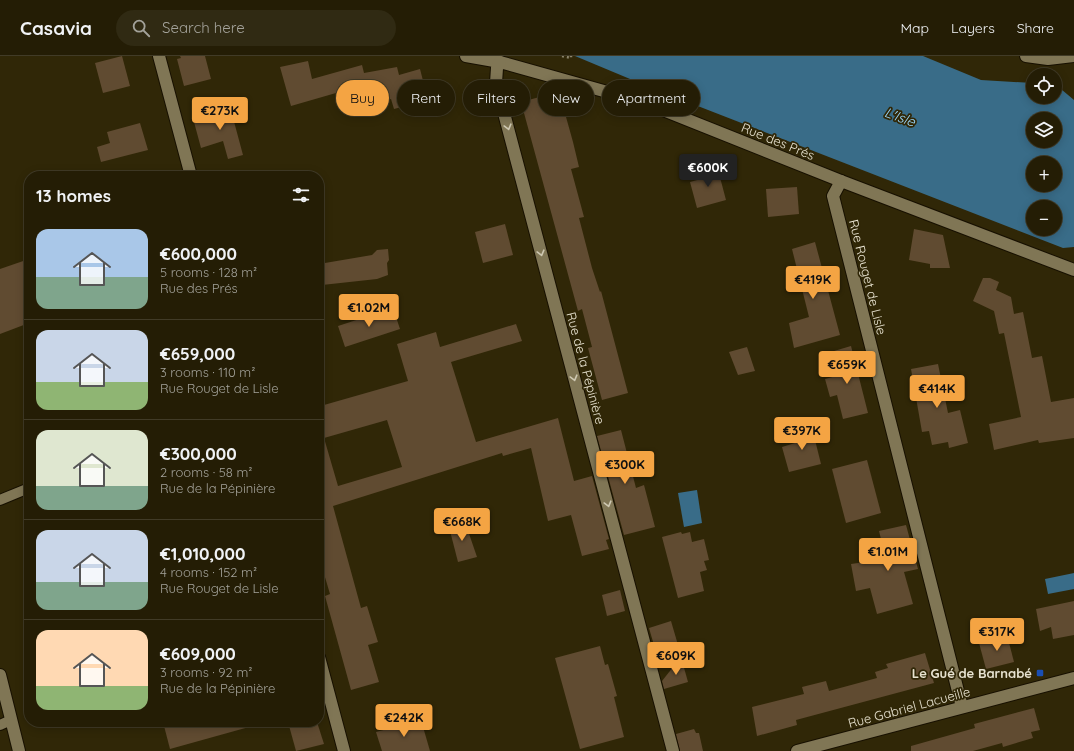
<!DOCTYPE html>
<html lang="en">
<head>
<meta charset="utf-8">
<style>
  body { margin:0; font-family:Quicksand,sans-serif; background:#302a13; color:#f1f3f6; height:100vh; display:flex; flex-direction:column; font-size:15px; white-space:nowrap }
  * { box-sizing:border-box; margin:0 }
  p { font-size:13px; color:#a3a29a }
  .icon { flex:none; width:22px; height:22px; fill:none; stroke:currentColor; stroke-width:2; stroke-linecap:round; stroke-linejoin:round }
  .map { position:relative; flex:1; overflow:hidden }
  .details { position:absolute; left:24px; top:115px; width:300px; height:556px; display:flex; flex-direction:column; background:#241d05; border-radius:16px; box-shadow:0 2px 10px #0003,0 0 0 1px #413b27 }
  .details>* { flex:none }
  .hud { position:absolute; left:336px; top:24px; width:380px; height:36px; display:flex; gap:8px }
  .buttons { position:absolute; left:1026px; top:12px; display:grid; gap:8px }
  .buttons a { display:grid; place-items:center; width:36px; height:36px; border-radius:50%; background:#241d05; box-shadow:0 2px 10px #0003,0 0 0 1px #413b27; font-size:20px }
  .price { position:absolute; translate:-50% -34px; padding:0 9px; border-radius:4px; background:#f4a443; color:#111; font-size:13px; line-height:26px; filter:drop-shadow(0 1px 2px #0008) }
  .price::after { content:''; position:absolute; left:50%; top:24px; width:12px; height:9px; margin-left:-6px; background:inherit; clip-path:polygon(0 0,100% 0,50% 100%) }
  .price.selected { background:#222; color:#fff }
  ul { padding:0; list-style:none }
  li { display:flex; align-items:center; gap:12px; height:100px; padding:0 12px }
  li+li { border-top:1px solid #413b27 }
  li span { display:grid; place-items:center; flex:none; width:112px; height:80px; border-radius:12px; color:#555 }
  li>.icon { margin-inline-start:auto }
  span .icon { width:48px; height:48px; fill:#fffc; stroke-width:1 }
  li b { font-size:17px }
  h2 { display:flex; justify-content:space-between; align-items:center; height:48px; padding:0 12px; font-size:17px }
  .pill { padding:0 14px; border-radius:18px; background:#241d05; box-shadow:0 2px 10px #0003,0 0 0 1px #413b27; font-size:14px; line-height:36px }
  .pill.selected { background:#f4a443; color:#111 }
  header { display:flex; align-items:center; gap:24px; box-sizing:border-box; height:56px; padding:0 20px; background:#241d05; border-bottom:1px solid #413b27 }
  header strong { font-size:19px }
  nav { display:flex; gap:22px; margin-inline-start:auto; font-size:14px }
  .search { width:280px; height:36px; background:#302a13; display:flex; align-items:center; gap:10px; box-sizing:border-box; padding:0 14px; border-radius:22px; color:#a3a29a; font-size:15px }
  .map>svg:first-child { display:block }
  .water { fill:#396c88; fill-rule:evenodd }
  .building { fill:#604b31; fill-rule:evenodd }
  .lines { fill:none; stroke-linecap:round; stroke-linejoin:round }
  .service-casing { stroke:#171000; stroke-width:12 }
  .minor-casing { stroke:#171000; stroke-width:14 }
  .path { stroke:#8c856c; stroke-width:2.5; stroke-dasharray:2 3; stroke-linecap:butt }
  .service { stroke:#807655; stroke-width:10 }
  .minor { stroke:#807655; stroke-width:12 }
  .oneway { stroke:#cec8b2 }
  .transit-dot { fill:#1a4fb4; stroke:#302707; stroke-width:1.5 }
  .labels { text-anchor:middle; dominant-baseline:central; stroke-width:3.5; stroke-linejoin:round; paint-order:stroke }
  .street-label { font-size:13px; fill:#e8e3d1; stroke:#302707 }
  .poi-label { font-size:13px; font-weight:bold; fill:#e8e3d1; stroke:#302707; text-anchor:end }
  .water-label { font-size:14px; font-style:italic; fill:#9ad7fb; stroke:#302707 }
</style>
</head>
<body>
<header>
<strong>Casavia</strong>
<div class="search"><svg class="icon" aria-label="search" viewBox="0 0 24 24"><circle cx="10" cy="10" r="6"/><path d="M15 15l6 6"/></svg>Search here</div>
<nav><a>Map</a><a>Layers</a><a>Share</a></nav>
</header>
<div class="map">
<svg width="1074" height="695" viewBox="0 0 1074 695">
  <rect width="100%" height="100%" fill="#302707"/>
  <g class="water">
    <path d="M575,0H923L981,24L1033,27V41H1055V28L1074,44V191L1063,192L654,33ZM1033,63H1055V85H1033ZM1033,107H1055V129H1033ZM1033,151H1055V173H1033Z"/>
    <polygon points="697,434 702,467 684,471 678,437"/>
    <polygon points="1074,517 1074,533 1048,538 1045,523"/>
  </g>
  <g class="building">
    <polygon points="122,0 130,30 103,37 95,7"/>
    <polygon points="180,0 205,0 211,23 184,30 177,3 181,2"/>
    <polygon points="308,5 312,23 362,9 364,17 397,11 399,19 420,13 428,44 394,53 391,43 372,48 369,36 338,43 336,37 291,50 280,11"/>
    <polygon points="547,39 548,42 554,41 555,44 561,43 573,86 579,111 571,113 584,161 579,162 592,212 600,236 601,235 628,337 602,344 588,292 592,291 582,253 578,255 521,46"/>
    <polygon points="229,47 243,99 228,103 223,85 201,92 194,66 216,60 213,51"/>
    <polygon points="140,67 148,94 101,106 97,91 110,87 107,76"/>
    <polygon points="717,110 726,144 697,152 690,126 701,123 699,115"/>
    <polygon points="797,131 799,158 768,161 766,133"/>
    <polygon points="505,168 513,199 483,207 475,176"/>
    <polygon points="914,173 943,179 950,212 930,212 930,208 909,204"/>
    <polygon points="815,186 840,279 794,292 789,267 809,261 792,193"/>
    <polygon points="388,193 389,204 387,207 388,219 377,223 322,229 319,208 372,199 377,194"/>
    <polygon points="29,203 29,267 0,278 0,213"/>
    <polygon points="983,222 990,222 999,226 996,234 1011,241 1014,258 1023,256 1032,302 1042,300 1051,346 1074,342 1074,382 1039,387 1038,384 994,394 989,368 1021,361 1004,277 999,278 994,255 973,245"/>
    <polygon points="393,252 400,273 345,291 338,270"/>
    <path d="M516,268L522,285L451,306L476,386L558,362L574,425L592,420L609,483L606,484L609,493L582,500L571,459L548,465L531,392L503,400L502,397L333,450L361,552L367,550L378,586L368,589L379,626L351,634L325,540L330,538L319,501V354L325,352L324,349L408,325L397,288L436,276L440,291ZM387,364L402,411L338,430L324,382Z"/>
    <polygon points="851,290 868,357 843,363 837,339 830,341 825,323 840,319 834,295"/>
    <polygon points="747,291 755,315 738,319 729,296"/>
    <polygon points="938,308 948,357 960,354 968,387 949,392 948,386 932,389 929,375 922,376 911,313"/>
    <polygon points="812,372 821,408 789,416 782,391 795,387 792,377"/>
    <polygon points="621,374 636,432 644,429 655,471 624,479 597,380"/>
    <polygon points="867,404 881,457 846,467 832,413"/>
    <polygon points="465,466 477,501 458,506 449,471"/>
    <polygon points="906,469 918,513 904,516 913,548 877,558 870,532 856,535 851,508 886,503 879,475"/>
    <polygon points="681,476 682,478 690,476 692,486 704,483 709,504 704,505 707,514 700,516 704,535 678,542 662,481"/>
    <polygon points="620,534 625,555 607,560 602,539"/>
    <polygon points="1074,545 1074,579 1053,583 1051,571 1040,575 1036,553"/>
    <polygon points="671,565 678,589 656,596 649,572"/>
    <polygon points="1007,579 1014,606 986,613 979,587"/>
    <polygon points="600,590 605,609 608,608 617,640 614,641 624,681 580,693 555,602"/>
    <polygon points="925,597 934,627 796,664 797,669 757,680 752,651 804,638 802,631 826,625 829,635 877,622 875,616 888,612 886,608"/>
    <polygon points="681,601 688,626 664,633 662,625"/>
    <polygon points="1034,652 1040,674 1031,676 1033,682 1003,691 1002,687 973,695 911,695 911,690 975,672 974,668"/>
    <polygon points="421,664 430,695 382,695 376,676"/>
    <polygon points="163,666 249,666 249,671 170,693"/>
    <polygon points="288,666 317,666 324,688 296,695"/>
    <polygon points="694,673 696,677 699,677 703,695 680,695 676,678"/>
  </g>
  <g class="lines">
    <defs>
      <g id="service">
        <polyline points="0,444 29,432"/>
        <polyline points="0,669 11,664"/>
      </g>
      <g id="minor">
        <polyline points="159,0 191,120"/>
        <polyline points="466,0 500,6 643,46 841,125 1074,214"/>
        <polyline points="1026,0 1048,3 1074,0"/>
        <polyline points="500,6 497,12 496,27 673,695"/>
        <polyline points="841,125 833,140 962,651"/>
        <polyline points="319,601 344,695"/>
        <polyline points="0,619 19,695"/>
        <polyline points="797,695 1074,622"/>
      </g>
    </defs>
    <use href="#service" class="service-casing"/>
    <use href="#minor" class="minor-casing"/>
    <polyline class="path" points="562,0 571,2 571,0"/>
    <use href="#service" class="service"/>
    <use href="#minor" class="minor"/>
  </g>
  <defs><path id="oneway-chevron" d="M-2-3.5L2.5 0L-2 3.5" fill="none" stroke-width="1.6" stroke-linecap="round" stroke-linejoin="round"/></defs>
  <g class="oneway">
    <use href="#oneway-chevron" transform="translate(508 71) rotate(75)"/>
    <use href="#oneway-chevron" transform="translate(541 197) rotate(75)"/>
    <use href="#oneway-chevron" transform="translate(574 322) rotate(75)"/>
    <use href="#oneway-chevron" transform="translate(608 448) rotate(75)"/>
  </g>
  <rect class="transit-dot" x="1036" y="613" width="8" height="8" rx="2"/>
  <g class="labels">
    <g class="street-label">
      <text transform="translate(778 85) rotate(22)">Rue des Prés</text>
      <text transform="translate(868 221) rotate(76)">Rue Rouget de Lisle</text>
      <text transform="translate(586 312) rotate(75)">Rue de la Pépinière</text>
      <text transform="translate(909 651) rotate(-15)">Rue Gabriel Lacueille</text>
    </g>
    <g class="poi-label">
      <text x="1032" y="617">Le Gué de Barnabé</text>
    </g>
    <g class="water-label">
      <text transform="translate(900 61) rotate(20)">L'Isle</text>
    </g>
  </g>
</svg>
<div class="buttons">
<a><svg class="icon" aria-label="locate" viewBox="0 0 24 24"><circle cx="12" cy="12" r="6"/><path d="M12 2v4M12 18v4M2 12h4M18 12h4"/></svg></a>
<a><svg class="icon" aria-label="layers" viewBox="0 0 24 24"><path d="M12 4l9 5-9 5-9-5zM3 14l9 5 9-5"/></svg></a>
<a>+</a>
<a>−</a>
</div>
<b class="price" style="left:220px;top:75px">€273K</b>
<b class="price selected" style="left:708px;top:132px">€600K</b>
<b class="price" style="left:813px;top:244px">€419K</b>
<b class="price" style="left:369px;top:272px">€1.02M</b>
<b class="price" style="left:847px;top:329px">€659K</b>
<b class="price" style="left:937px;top:353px">€414K</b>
<b class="price" style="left:802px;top:395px">€397K</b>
<b class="price" style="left:625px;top:429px">€300K</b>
<b class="price" style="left:462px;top:486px">€668K</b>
<b class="price" style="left:888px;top:516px">€1.01M</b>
<b class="price" style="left:997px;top:596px">€317K</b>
<b class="price" style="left:676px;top:620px">€609K</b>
<b class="price" style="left:404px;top:682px">€242K</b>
<div class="hud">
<a class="pill selected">Buy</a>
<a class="pill">Rent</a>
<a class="pill">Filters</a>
<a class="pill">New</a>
<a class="pill">Apartment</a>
</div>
<section class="details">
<h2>13 homes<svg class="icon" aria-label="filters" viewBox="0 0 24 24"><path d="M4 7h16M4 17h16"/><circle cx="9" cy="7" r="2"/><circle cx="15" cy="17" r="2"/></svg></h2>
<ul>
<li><span style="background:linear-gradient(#a9c7e8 60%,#7fa58c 0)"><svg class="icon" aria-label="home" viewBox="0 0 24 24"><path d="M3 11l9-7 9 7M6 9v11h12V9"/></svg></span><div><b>€600,000</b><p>5 rooms · 128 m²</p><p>Rue des Prés</p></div></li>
<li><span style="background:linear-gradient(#c9d6e8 65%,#8fb573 0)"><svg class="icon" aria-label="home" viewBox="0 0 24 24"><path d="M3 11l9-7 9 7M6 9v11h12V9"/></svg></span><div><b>€659,000</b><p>3 rooms · 110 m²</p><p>Rue Rouget de Lisle</p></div></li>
<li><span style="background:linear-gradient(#dfe7d0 70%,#7fa58c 0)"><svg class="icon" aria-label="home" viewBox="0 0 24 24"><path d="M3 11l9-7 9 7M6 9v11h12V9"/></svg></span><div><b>€300,000</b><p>2 rooms · 58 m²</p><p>Rue de la Pépinière</p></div></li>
<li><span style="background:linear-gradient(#c9d6e8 65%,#7fa58c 0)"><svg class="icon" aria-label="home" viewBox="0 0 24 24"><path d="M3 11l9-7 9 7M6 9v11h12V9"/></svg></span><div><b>€1,010,000</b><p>4 rooms · 152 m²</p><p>Rue Rouget de Lisle</p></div></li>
<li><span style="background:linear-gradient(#ffd9b3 70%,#8fb573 0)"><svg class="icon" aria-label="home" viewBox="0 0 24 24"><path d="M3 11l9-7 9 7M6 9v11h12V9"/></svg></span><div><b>€609,000</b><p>3 rooms · 92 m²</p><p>Rue de la Pépinière</p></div></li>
</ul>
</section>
</div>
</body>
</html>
